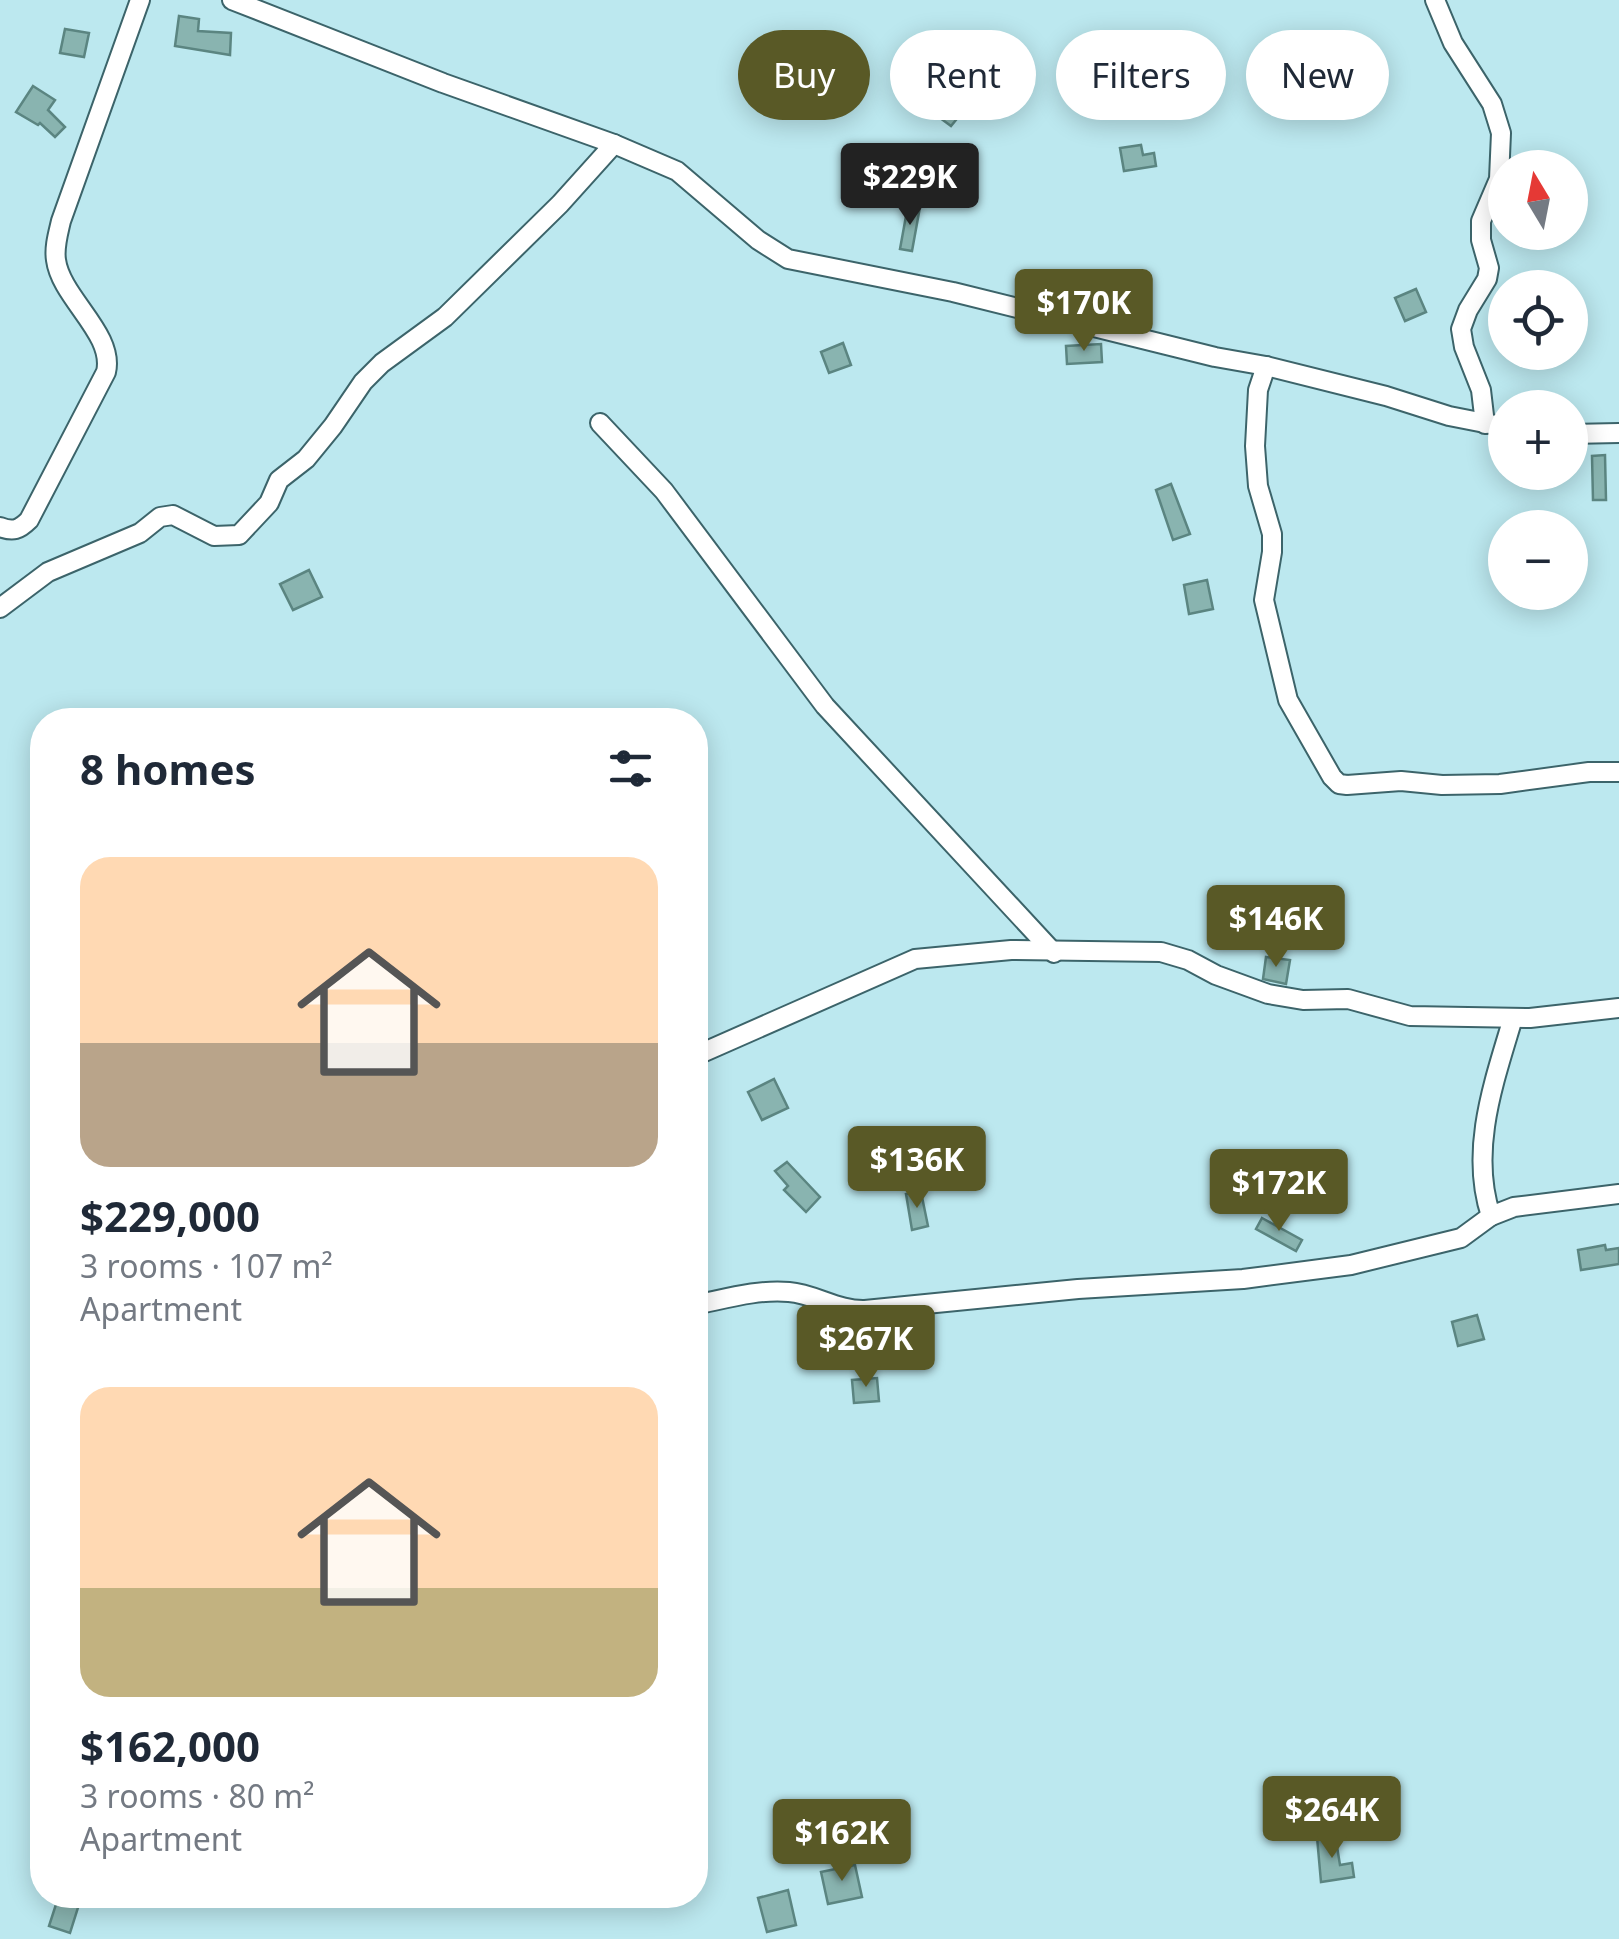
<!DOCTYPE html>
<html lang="en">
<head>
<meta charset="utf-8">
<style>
  body { margin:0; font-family:"Noto Sans",sans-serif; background:#f6f6f7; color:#1f2937; height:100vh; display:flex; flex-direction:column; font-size:38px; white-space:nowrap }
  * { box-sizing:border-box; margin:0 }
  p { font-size:32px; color:#747a83 }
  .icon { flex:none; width:55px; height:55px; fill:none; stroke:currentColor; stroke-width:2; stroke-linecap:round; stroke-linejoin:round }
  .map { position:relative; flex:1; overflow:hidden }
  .panel { position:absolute; left:30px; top:708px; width:678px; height:1200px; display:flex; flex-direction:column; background:#fff; border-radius:40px; box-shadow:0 5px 25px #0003 }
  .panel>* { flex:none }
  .guide { position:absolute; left:738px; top:30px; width:730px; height:90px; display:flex; gap:20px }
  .needle { width:65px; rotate:350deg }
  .fabs { position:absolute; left:1488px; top:150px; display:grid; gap:20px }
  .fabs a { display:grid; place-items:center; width:100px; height:100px; border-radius:50%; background:#fff; box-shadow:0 5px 25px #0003; font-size:50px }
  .price { position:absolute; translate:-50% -85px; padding:0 22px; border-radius:10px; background:#595926; color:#fff; font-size:32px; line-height:65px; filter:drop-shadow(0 2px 5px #0008) }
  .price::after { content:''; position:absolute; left:50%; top:60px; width:30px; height:22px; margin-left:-15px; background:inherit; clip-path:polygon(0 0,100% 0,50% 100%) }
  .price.on { background:#222; color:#fff }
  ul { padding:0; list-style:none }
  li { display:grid; align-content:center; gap:20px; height:530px; padding:0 50px }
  li span { display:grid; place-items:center; height:310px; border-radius:30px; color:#555 }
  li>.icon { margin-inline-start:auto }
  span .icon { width:180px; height:180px; fill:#fffc; stroke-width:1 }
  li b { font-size:42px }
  h2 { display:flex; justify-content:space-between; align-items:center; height:120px; padding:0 50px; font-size:42px }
  .tag { padding:0 35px; border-radius:45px; background:#fff; box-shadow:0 5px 25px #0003; font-size:35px; line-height:90px }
  .tag.on { background:#595926; color:#fff }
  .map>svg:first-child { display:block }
  .building { fill:#89b4b0; stroke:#5b8581; stroke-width:2.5 }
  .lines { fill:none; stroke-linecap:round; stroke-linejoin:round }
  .minor-casing { stroke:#3c646a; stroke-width:22 }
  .minor { stroke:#fff; stroke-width:18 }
</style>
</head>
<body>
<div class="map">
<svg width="1619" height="1939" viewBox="0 0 1619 1939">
  <rect width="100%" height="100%" fill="#bce8ef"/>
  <g class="building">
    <polygon points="179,16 199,19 198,31 231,33 230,55 175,46"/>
    <polygon points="65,29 89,33 84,57 60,53"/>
    <polygon points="1299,35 1315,48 1297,69 1281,56"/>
    <polygon points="33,86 55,100 48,110 65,127 55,137 40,123 38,125 16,112"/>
    <polygon points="932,86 939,99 960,115 951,126 932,112 924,116 914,95"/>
    <polygon points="1141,145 1143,155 1154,153 1156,166 1124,171 1120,148"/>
    <polygon points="908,205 920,207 912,251 900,249"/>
    <polygon points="1416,289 1426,312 1405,321 1395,298"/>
    <polygon points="843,343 851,365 829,373 821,352"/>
    <polygon points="1101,344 1102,362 1067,364 1066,346"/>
    <polygon points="1605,455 1606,500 1593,500 1592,456"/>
    <polygon points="1171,484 1190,534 1173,540 1156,490"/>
    <polygon points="309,570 322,597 293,610 280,584"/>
    <polygon points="1207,580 1213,609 1189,614 1184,585"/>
    <polygon points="1266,957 1290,960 1286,984 1263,979"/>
    <polygon points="774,1079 788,1108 762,1120 748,1092"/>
    <polygon points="787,1162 820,1197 806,1212 784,1190 788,1186 775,1171"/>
    <polygon points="921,1192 928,1226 912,1230 906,1194"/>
    <polygon points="1262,1218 1302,1240 1296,1251 1256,1229"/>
    <polygon points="1605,1245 1606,1250 1619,1248 1619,1264 1581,1270 1578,1250"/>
    <polygon points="1477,1315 1484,1339 1458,1346 1452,1322"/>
    <polygon points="877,1378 879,1401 854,1403 852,1380"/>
    <polygon points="1335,1834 1340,1865 1352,1863 1354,1877 1321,1882 1317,1837"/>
    <polygon points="855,1865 862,1897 828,1904 821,1872"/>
    <polygon points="788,1890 796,1925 767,1932 758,1898"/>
    <polygon points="59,1895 82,1895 70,1933 49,1926"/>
  </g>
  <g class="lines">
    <defs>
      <g id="minor">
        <polyline points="232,0 443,83 614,144 677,171 758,240 788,259 953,292 1215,357 1266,366 1386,396 1449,416 1505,427"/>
        <polyline points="1435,0 1453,43 1492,104 1501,133 1499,179 1481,221 1481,240 1489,268 1487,279 1468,310 1461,329 1464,347 1481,390 1485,424"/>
        <polyline points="1266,366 1258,390 1255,446 1258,486 1272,534 1272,552 1264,600 1288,700 1332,777 1339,784 1347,785 1401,781 1442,785 1500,784 1589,772 1619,772"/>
        <polyline points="600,423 664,491 825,706 1054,953"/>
        <polyline points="1570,434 1619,433"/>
        <path d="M0,527C13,532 19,530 29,520L106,372C115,334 61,298 56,260C54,247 58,234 61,221L140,0"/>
        <polyline points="0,608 48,572 140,533 160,517 173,515 214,536 239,535 269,503 279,480 306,459 333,426 363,382 382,363 445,317 560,204 614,144"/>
        <path d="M1513,1018C1494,1082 1469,1150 1491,1216L1514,1207L1619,1194"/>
        <polyline points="695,1056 915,959 1011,950 1161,952 1188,960 1216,975 1268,994 1303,1000 1348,999 1410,1016 1530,1018 1619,1008"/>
        <path d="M695,1305C725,1299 758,1289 789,1292C815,1294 838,1311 865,1310L1078,1289L1243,1279L1351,1265L1461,1238L1491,1216"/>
      </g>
    </defs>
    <use href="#minor" class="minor-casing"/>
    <use href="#minor" class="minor"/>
  </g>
</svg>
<div class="fabs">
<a><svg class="needle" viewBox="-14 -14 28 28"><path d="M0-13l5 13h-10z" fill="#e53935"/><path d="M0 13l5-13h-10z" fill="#747a83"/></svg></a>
<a><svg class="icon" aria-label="locate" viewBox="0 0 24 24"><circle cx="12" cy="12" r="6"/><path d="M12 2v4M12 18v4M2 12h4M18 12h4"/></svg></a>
<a>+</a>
<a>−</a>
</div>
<b class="price on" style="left:910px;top:228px">$229K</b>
<b class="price" style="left:1084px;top:354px">$170K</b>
<b class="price" style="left:1276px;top:970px">$146K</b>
<b class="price" style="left:917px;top:1211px">$136K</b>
<b class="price" style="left:1279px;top:1234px">$172K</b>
<b class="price" style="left:866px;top:1390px">$267K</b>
<b class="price" style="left:1332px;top:1861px">$264K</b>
<b class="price" style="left:842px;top:1884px">$162K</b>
<div class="guide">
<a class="tag on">Buy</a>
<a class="tag">Rent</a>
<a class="tag">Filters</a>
<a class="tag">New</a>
</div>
<section class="panel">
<h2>8 homes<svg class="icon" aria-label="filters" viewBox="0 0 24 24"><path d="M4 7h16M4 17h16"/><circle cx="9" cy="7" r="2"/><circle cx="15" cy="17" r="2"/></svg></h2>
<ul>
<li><span style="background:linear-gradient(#ffd9b3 60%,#b9a48a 0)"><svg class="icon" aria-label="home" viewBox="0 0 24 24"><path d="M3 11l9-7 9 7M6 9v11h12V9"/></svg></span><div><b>$229,000</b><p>3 rooms · 107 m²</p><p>Apartment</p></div></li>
<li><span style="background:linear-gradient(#ffd9b3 65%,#c2b280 0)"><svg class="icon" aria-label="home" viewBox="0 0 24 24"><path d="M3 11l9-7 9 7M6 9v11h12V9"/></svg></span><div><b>$162,000</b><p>3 rooms · 80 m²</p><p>Apartment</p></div></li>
</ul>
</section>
</div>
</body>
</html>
